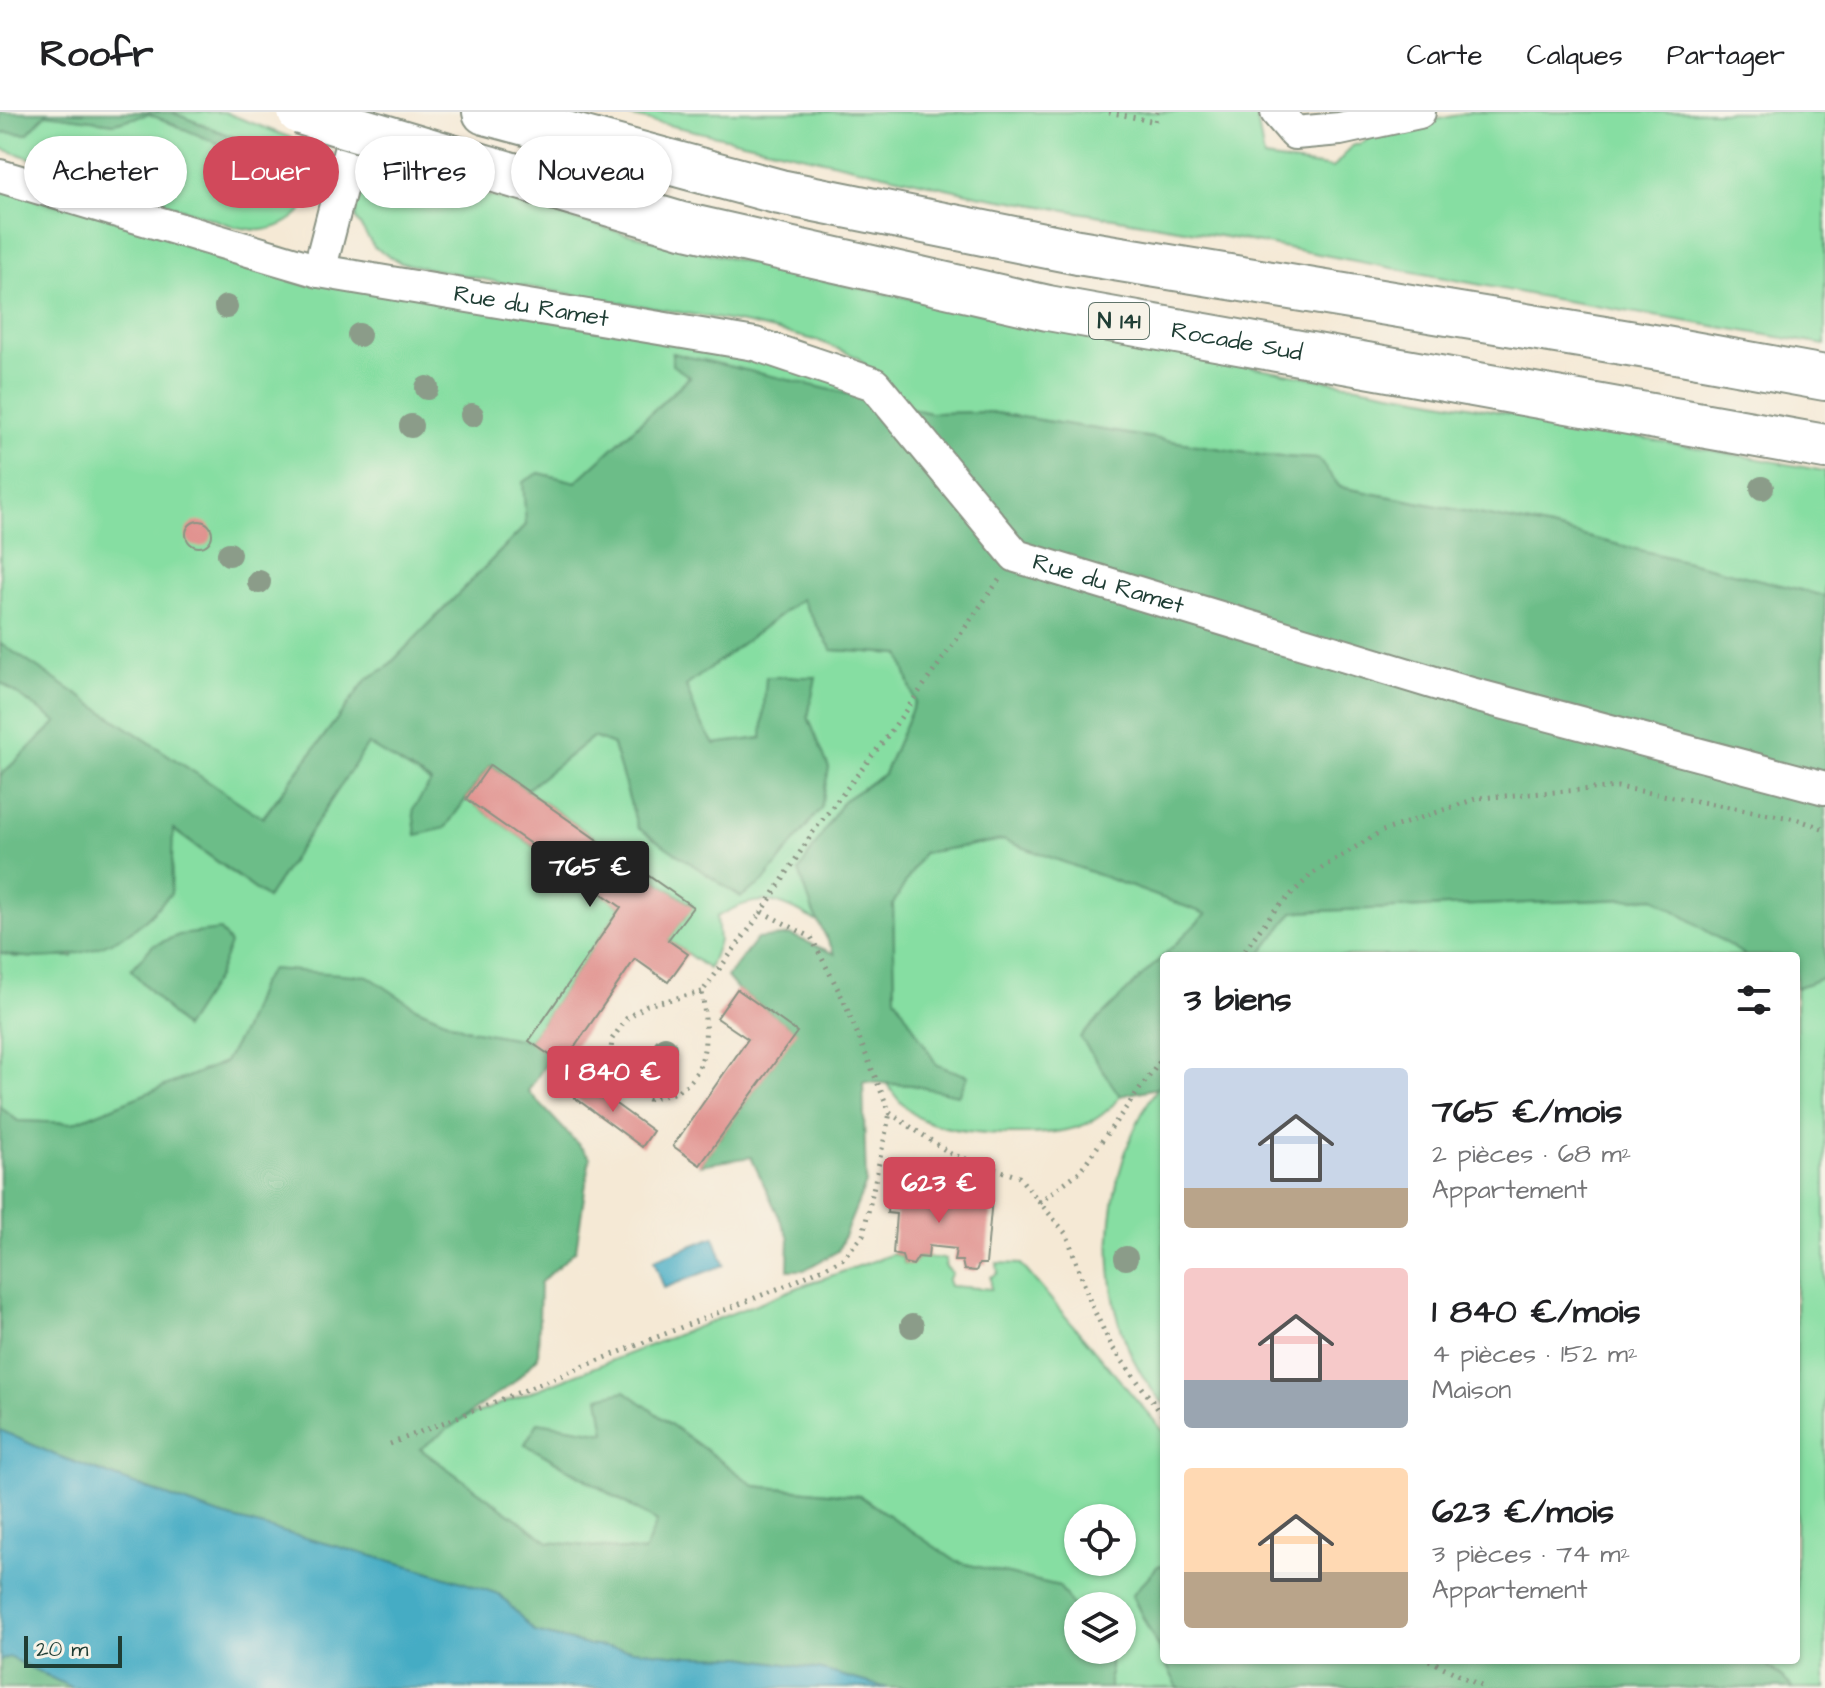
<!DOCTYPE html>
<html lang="fr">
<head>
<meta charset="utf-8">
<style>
  body { margin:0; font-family:"Architects Daughter",sans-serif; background:#f2f2f2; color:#202124; height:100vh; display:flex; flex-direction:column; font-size:30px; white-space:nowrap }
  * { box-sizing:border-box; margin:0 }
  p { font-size:26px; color:#757577 }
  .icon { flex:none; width:44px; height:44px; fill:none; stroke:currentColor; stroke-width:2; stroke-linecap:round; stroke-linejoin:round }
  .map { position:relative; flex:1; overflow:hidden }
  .panel { position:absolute; left:1160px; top:840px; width:640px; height:712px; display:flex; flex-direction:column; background:#fff; border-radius:8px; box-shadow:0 2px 6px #0004 }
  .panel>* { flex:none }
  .guide { position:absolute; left:24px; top:24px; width:760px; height:72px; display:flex; gap:16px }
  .controls { position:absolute; left:1064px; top:1392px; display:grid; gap:16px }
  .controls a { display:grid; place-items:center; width:72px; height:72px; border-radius:50%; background:#fff; box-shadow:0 2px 6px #0004; font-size:40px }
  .scale { position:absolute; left:24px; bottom:20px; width:98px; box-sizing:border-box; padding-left:8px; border:4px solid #1f3d34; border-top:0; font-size:22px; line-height:28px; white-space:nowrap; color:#1f3d34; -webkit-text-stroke:6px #f7f3e8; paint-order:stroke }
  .price { position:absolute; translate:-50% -68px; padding:0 18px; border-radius:8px; background:#d1495b; color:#fff; font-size:26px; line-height:52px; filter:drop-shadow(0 2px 4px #0008) }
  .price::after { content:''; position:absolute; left:50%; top:48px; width:24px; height:18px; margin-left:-12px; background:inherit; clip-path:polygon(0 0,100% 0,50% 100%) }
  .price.active { background:#222; color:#fff }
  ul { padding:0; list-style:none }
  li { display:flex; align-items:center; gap:24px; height:200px; padding:0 24px }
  li span { display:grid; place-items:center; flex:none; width:224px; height:160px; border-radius:8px; color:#555 }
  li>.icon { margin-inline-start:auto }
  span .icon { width:96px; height:96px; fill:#fffc; stroke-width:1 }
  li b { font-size:34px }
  h2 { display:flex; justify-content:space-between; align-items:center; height:96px; padding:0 24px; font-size:34px }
  .tag { padding:0 28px; border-radius:36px; background:#fff; box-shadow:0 2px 6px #0004; font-size:28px; line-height:72px }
  .tag.active { background:#d1495b; color:#fff }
  header { display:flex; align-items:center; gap:48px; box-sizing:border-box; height:112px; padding:0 40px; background:#fff; border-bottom:2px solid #e0e0e0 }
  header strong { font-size:38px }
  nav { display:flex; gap:44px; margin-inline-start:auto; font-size:28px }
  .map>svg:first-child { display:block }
  .green { fill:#86dea2; stroke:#528e6b; stroke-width:2; fill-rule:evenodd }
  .forest { fill:#6cbd88; stroke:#467d5e; stroke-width:2 }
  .water { fill:#44acc4; stroke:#32747c; stroke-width:2 }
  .building { fill:#e08e8b }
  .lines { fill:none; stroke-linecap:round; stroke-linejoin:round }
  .street-casing { stroke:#8a9384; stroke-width:36 }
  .highway-casing { stroke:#8a9384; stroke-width:48 }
  .path { stroke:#8a9384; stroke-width:5; stroke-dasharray:2 6; stroke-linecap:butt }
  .street { stroke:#fff; stroke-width:32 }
  .highway { stroke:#fff; stroke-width:44 }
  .highway-bridge-casing { stroke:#8a9384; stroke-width:48; stroke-linecap:butt }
  .highway-bridge { stroke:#fff; stroke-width:44 }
  .tree { fill:#8b9c89 }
  .labels { text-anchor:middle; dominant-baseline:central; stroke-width:8; stroke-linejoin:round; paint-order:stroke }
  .shield { fill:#f7f3e8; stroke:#60746a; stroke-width:2 }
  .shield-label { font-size:22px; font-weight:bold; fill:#1f3d34 }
  .street-label { font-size:24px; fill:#1f3d34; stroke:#f7f3e8 }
</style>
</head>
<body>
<header>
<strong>Roofr</strong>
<nav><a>Carte</a><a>Calques</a><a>Partager</a></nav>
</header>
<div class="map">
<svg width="1825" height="1576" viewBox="0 0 1825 1576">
  <rect width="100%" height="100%" fill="#f7f3e8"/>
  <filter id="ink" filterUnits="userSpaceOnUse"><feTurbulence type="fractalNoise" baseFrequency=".0125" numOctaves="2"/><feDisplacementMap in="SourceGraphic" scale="16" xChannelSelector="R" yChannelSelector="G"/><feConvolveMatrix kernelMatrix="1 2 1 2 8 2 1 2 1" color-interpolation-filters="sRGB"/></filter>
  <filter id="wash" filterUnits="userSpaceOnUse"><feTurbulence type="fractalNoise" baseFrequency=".006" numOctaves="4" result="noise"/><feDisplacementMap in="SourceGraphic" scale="32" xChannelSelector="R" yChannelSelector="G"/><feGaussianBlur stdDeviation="1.8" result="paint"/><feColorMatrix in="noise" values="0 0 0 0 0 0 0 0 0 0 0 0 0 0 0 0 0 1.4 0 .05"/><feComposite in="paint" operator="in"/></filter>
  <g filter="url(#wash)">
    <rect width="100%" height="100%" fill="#f5e9d5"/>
    <g class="green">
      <path d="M171,0H224L333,42C319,76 303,114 262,118C254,119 244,116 236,115L0,36V20L27,22L46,2L114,11L149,2L283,58L284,46Z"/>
      <polygon points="611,0 1256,0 1264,46 1333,56 1352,34 1364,30 1373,22 1471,0 1825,0 1825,233 1554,187 1261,131 977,83"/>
      <polygon points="361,53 415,63 623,121 844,173 1264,257 1825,359 1825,484 1551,416 1340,375 1318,347 1266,344 989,300 930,301 910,296 857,245 819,229 749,212 498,170 401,151 374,135 356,107 354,83"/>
      <polygon points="0,73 671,225 839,269 861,285 672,241 690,264 576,370 539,361 526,413 386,556 367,567 262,706 0,531"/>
      <path d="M801,487L832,538L900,542L915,590L884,662L843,689L800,759L819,811C777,786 761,780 717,805L719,829L709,857L668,828L693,794L526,678L593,625L613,633L638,716L829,656L808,605L815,566L762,626L713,632L697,604L686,574Z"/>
      <polygon points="0,570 57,610 0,664"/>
      <polygon points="368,632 431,671 414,697 445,716 466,687 621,795 529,929 465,917 415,895 260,873 243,918 225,950 73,1011 18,1009 0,995 0,841 15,845 72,845 172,717 267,786"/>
      <path d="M1003,728L1207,802L1081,925L1120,984C1111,997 1096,1009 1081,1014C1044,1027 957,1024 921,1007C906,999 896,986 887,972L911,973L968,964L937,954L895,885L893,791L922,741Z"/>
      <polygon points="1655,786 1746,844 1259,844 1293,800"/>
      <polygon points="1825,865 1825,1576 1794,1576 1761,1548 1796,1548 1796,876"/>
      <path d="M1164,967V1292C1086,1208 1097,1054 1164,967Z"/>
      <path d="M893,1142L902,1144L904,1151L913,1152L918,1145L946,1147L945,1154L952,1161L948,1168L950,1174L991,1177V1165L998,1161L997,1151L1021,1152L1164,1320V1453L1158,1454L1132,1484L1178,1576H1110V1550L1102,1538H1122V1494H1078V1502L1059,1474L957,1450L860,1384L755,1374L625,1279L605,1321L538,1310L525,1332L657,1410L645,1440L549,1430L419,1336L462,1307L802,1174ZM1078,1406H1122V1450H1078Z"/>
    </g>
    <g class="forest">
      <polygon points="0,0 171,0 285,46 283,59 149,2 114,11 46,2 27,22 0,20"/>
      <path d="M672,241L930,301L989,300L1266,344L1318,347L1340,375L1551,416L1825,484V865L1796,876V844H1746L1655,786L1293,800L1259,844H1164V967L1157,976L1120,984L1080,925L1206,802L1003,728L923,741L893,792L895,885L937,953L968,964L958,983L911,973L863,970L866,1071L838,1139L804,1158H788L789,1126L751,1045L700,1053L796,920L737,877L727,865L757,827L791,823L835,842L814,802L799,759L843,689L884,662L915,590L900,542L832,538L801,487L686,574L697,604L714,632L762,626L766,565H816L808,605L829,656L821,696L763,770L741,785L638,716L613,633L593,625L526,678L490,653L445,716L416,723L413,697L431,670L368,632L267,786L173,717L171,782C156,796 141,815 123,824C86,845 42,851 0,841V664L57,610L0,570V531L263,706L367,567L386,556L526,413L523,370L539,361L576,370L690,265L672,253Z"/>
      <polygon points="220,818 230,832 217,865 184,916 131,858 152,834 179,823"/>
      <polygon points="271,857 368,864 415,895 465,917 529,929 551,944 528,979 590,1045 576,1138 540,1171 538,1245 514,1270 420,1337 549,1430 644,1440 657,1410 575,1360 525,1332 538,1310 605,1321 599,1285 625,1279 755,1374 860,1384 957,1450 1059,1474 1078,1502 1078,1538 1102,1538 1110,1550 1110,1576 887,1576 822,1558 742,1545 689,1544 587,1533 535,1520 499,1482 421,1457 219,1403 55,1343 0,1318 0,995 18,1009 73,1011 225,950 243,918 260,873"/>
      <polygon points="1164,1453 1164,1547 1132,1483 1158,1454"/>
      <polygon points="8,1544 72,1576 0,1576 0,1549"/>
      <polygon points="1164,1548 1761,1548 1794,1576 1178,1576"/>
    </g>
    <g class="water">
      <polygon points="714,1125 724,1153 664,1176 654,1148"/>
      <polygon points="0,1318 55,1343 219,1403 421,1457 499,1482 535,1520 587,1533 689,1544 742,1545 822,1558 887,1576 72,1576 9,1545 0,1549"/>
    </g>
    <g id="blocks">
      <g class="building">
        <circle cx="199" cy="422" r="13"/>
        <polygon points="490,653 693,795 668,828 688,842 668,870 635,847 563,952 529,929 621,795 466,687"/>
        <polygon points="737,877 797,920 700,1053 673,1034 748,927 717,906"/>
        <polygon points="584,969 653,1019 642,1035 574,985"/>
        <polygon points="889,1069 934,1075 932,1087 961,1091 962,1084 992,1087 986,1152 979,1152 976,1159 964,1158 962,1149 954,1149 956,1137 929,1134 928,1146 918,1145 913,1153 904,1151 902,1144 893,1142 896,1102 887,1101"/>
      </g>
    </g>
  </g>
  <g filter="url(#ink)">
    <use href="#blocks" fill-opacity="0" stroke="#8a9384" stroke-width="2"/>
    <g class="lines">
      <defs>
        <g id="street">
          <polyline points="1277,0 1295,21 1340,17 1419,0"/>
          <path id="s1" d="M0,64L319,159L755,232L874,272L1016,444L1471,582L1825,676"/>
          <polyline points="319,159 360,0"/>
        </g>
        <g id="highway">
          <polyline points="485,0 780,80 1078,140 1665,237 1825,266"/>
          <path id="s2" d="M424,37L682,113L1048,196L1825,335"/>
        </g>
      </defs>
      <use href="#street" class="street-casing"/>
      <use href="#highway" class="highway-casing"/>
      <g class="path">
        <polyline points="1109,0 1155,10 1157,0"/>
        <polyline points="999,468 886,626 815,717 762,800 811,825 843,887 890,1001 951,1042 1019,1065 1067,1123 1091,1192 1112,1235 1164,1305"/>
        <polyline points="1240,844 1273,800 1312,762 1380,720 1478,686 1618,675 1796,707 1825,717"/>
        <path d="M702,880L647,893L627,906L612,927L610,950L624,974L648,987C656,985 665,984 673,981C712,965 707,914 702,880L762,800"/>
        <polyline points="1039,1090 1079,1060 1164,944"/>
        <polyline points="390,1332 792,1171 842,1147 863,1123 890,1001"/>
        <polyline points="1429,1548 1485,1576"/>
      </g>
      <use href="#street" class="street"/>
      <use href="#highway" class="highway"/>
      <defs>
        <polyline id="highway-bridge" points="300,0 424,37"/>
      </defs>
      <use href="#highway-bridge" class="highway-bridge-casing"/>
      <use href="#highway-bridge" class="highway-bridge"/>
    </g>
    <g class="tree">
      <circle cx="226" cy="195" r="12"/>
      <circle cx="359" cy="223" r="12"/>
      <circle cx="427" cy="276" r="12"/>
      <circle cx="472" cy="303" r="12"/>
      <circle cx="411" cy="314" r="12"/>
      <circle cx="1762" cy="376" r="12"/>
      <circle cx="229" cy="442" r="12"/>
      <circle cx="259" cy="470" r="12"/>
      <circle cx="665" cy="936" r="12"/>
      <circle cx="1126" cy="1146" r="12"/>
      <circle cx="912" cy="1214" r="12"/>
    </g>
  </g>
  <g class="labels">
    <rect class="shield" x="1089" y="191" width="60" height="36" rx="6"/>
    <g class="shield-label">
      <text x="1119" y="209">N 141</text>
    </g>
    <g class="street-label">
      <text stroke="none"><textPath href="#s1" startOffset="548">Rue du Ramet</textPath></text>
      <text stroke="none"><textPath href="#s2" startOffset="836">Rocade Sud</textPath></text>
      <text stroke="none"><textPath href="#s1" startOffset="1220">Rue du Ramet</textPath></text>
    </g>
  </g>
</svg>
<div class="controls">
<a><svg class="icon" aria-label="locate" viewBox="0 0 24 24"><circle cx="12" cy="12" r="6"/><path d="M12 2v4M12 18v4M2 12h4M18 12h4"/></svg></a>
<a><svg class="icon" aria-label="layers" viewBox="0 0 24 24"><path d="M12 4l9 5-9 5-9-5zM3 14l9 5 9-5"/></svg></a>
</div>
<div class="scale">20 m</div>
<b class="price active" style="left:590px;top:797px">765 €</b>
<b class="price" style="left:613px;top:1002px">1 840 €</b>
<b class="price" style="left:939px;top:1113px">623 €</b>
<div class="guide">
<a class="tag">Acheter</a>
<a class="tag active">Louer</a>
<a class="tag">Filtres</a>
<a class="tag">Nouveau</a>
</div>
<section class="panel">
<h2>3 biens<svg class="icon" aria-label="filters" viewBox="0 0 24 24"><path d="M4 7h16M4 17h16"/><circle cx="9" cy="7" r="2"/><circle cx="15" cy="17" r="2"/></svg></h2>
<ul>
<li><span style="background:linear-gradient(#c9d6e8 75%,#b9a48a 0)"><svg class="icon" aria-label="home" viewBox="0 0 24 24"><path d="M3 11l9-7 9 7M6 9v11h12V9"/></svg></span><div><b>765 €/mois</b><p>2 pièces · 68 m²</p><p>Appartement</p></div></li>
<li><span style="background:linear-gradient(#f6c9c9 70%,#9aa5b1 0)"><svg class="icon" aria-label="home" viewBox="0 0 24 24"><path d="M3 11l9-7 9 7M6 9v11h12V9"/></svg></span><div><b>1 840 €/mois</b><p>4 pièces · 152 m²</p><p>Maison</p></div></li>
<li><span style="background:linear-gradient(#ffd9b3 65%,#b9a48a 0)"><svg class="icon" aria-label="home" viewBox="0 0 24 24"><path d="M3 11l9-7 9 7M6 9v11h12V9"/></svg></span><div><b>623 €/mois</b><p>3 pièces · 74 m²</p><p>Appartement</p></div></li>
</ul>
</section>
</div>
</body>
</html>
